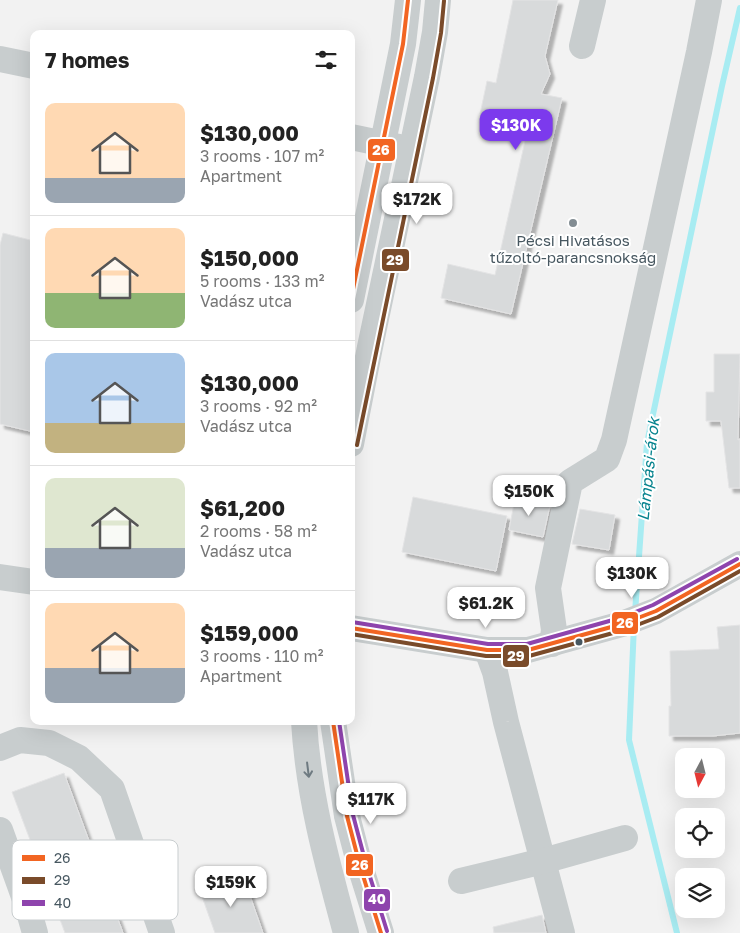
<!DOCTYPE html>
<html lang="en">
<head>
<meta charset="utf-8">
<style>
  body { margin:0; font-family:"Golos Text",sans-serif; background:#f2f2f2; color:#222; height:100vh; display:flex; flex-direction:column; font-size:19px; white-space:nowrap }
  * { box-sizing:border-box; margin:0 }
  p { font-size:16px; color:#767676 }
  .icon { flex:none; width:28px; height:28px; fill:none; stroke:currentColor; stroke-width:2; stroke-linecap:round; stroke-linejoin:round }
  .map { position:relative; flex:1; overflow:hidden }
  .sheet { position:absolute; left:30px; top:30px; width:325px; height:695px; display:flex; flex-direction:column; background:#fff; border-radius:10px; box-shadow:0 5px 20px #0002 }
  .sheet>* { flex:none }
  .needle { width:32px; rotate:187deg }
  .buttons { position:absolute; left:675px; top:748px; display:grid; gap:10px }
  .buttons a { display:grid; place-items:center; width:50px; height:50px; border-radius:10px; background:#fff; box-shadow:0 5px 20px #0002; font-size:25px }
  .price { position:absolute; translate:-50% -42px; padding:0 11px; border-radius:10px; background:#fff; color:#222; font-size:16px; line-height:32px; filter:drop-shadow(0 1px 2px #0008) }
  .price::after { content:''; position:absolute; left:50%; top:30px; width:15px; height:11px; margin-left:-8px; background:inherit; clip-path:polygon(0 0,100% 0,50% 100%) }
  .price.on { background:#7c3aed; color:#fff }
  ul { padding:0; list-style:none }
  li { display:flex; align-items:center; gap:15px; height:125px; padding:0 15px }
  li+li { border-top:1px solid #e0e0e0 }
  li span { display:grid; place-items:center; flex:none; width:140px; height:100px; border-radius:10px; color:#555 }
  li>.icon { margin-inline-start:auto }
  span .icon { width:60px; height:60px; fill:#fffc; stroke-width:1 }
  li b { font-size:21px }
  h2 { display:flex; justify-content:space-between; align-items:center; height:60px; padding:0 15px; font-size:21px }
  .map>svg:first-child { display:block }
  .lines { fill:none; stroke-linecap:round; stroke-linejoin:round }
  .stream { stroke:#a8ecf2; stroke-width:6 }
  .building { fill:#d8dadb; stroke:#e4e4e5; filter:url(#shadow) }
  .minor { stroke:#c8cdce; stroke-width:26 }
  .bus-1-casing { stroke:#fff; stroke-width:8 }
  .bus-2-casing { stroke:#fff; stroke-width:8 }
  .bus-3-casing { stroke:#fff; stroke-width:8 }
  .bus-1 { stroke:#f26522; stroke-width:4 }
  .bus-2 { stroke:#7a4b2a; stroke-width:4 }
  .bus-3 { stroke:#8e44ad; stroke-width:4 }
  .oneway { stroke:#6e7a81 }
  .poi-dot { fill:#838d93; stroke:#fff; stroke-width:2 }
  .bus-dot { fill:#475760; stroke:#fff; stroke-width:2 }
  .labels { text-anchor:middle; dominant-baseline:central; stroke-width:4; stroke-linejoin:round; paint-order:stroke }
  .poi-label { font-size:15px; fill:#475760; stroke:#fff }
  .water-label { font-size:16px; font-style:italic; fill:#06838e; stroke:#fff }
  .key { fill:#fff; stroke:#c8cdcf; stroke-width:1 }
  .key-label { font-size:14px; fill:#475760 }
  .line-badge { stroke:#fff; stroke-width:2 }
  .badge-label { font-size:14px; text-anchor:middle; font-weight:bold; fill:#fff }
</style>
</head>
<body>
<div class="map">
<svg width="740" height="933" viewBox="0 0 740 933">
  <defs>
    <filter id="shadow"><feDropShadow dx="4.5" dy="4.5" stdDeviation="1" flood-color="#0004"/></filter>
  </defs>
  <rect width="100%" height="100%" fill="#f2f2f2"/>
  <g class="lines">
    <g class="stream">
      <polyline points="635,613 647,443 722,86 740,8"/>
      <polyline points="634,625 629,740 677,933"/>
    </g>
  </g>
  <g class="building">
    <polygon points="513,0 558,0 545,56 550,74 541,94 562,98 511,314 441,298 448,264 495,275 527,132 523,131 523,124 480,114 487,81 496,83"/>
    <polygon points="3,233 34,241 34,432 0,424 0,245"/>
    <polygon points="714,354 740,354 738,440 740,439 740,488 729,488 721,421 706,421 706,392 714,392"/>
    <polygon points="413,497 507,516 496,571 402,552"/>
    <polygon points="515,498 550,505 543,537 509,530"/>
    <polygon points="580,509 615,515 609,550 572,544"/>
    <polygon points="740,625 740,733 713,736 669,736 669,706 671,706 670,651 719,649 717,627"/>
    <polygon points="64,773 123,933 65,933 12,792"/>
    <polygon points="243,876 263,933 215,933 200,891"/>
    <polygon points="542,915 546,933 494,933 493,927"/>
  </g>
  <g class="lines">
    <g class="minor">
      <polyline points="582,46 593,0"/>
      <polyline points="0,59 34,66"/>
      <polyline points="351,137 399,147"/>
      <polyline points="351,300 403,44 408,0"/>
      <polyline points="351,444 370,347 427,77 435,32 438,0"/>
      <polyline points="0,577 34,582"/>
      <polyline points="351,628 487,650 528,650 622,624 656,611 740,564"/>
      <polyline points="552,644 554,630 548,588 570,482 607,459 614,440 699,52 709,0"/>
      <polyline points="487,650 495,672 506,722 562,933"/>
      <path d="M304,721C308,794 327,863 346,933"/>
      <polyline points="333,721 347,816 360,866 381,933"/>
      <polyline points="0,748 20,740 49,743 79,758 112,789 162,933"/>
      <polyline points="0,830 27,905 35,933"/>
      <polyline points="461,881 543,861 625,838"/>
    </g>
    <defs>
      <g id="bus-1">
        <polyline points="351,299 403,44 408,0"/>
        <polyline points="351,628 487,650 528,650 622,624 656,611 740,564"/>
        <polyline points="333,721 347,816 360,866 381,933"/>
      </g>
      <g id="bus-2">
        <polyline points="357,445 433,78 441,33 444,1"/>
        <polyline points="351,634 486,656 529,656 624,630 658,617 740,571"/>
      </g>
      <g id="bus-3">
        <polyline points="352,622 488,644 527,644 620,618 653,605 737,559"/>
        <polyline points="339,721 353,815 366,864 387,931"/>
      </g>
    </defs>
    <use href="#bus-1" class="bus-1-casing"/>
    <use href="#bus-2" class="bus-2-casing"/>
    <use href="#bus-3" class="bus-3-casing"/>
    <use href="#bus-1" class="bus-1"/>
    <use href="#bus-2" class="bus-2"/>
    <use href="#bus-3" class="bus-3"/>
  </g>
  <defs><path id="oneway-shaft" d="M-6 0H5M1.5-3L5.5 0L1.5 3" fill="none" stroke-width="1.6" stroke-linecap="round" stroke-linejoin="round" transform="scale(1.25)"/></defs>
  <use class="oneway" href="#oneway-shaft" transform="translate(308 770) rotate(83)"/>
  <circle class="poi-dot" cx="573" cy="223" r="5"/>
  <circle class="bus-dot" cx="579" cy="642" r="4.5"/>
  <g class="labels">
    <g class="poi-label">
      <text x="573" y="240">Pécsi Hivatásos<tspan x="573" dy="17">tűzoltó-parancsnokság</tspan></text>
    </g>
    <g class="water-label">
      <text transform="translate(648 469) rotate(-84)">Lámpási-árok</text>
    </g>
  </g>
  <rect x="12" y="840" width="166" height="80" rx="8" class="key"/>
  <rect x="22" y="855" width="23" height="6" fill="#f26522"/>
  <rect x="22" y="877" width="23" height="7" fill="#7a4b2a"/>
  <rect x="22" y="900" width="23" height="6" fill="#8e44ad"/>
  <g class="key-label">
    <text x="54" y="863">26</text>
    <text x="54" y="885">29</text>
    <text x="54" y="908">40</text>
  </g>
  <g class="line-badge">
    <rect x="367" y="138" width="29" height="24" rx="5" fill="#f26522"/>
    <rect x="381" y="248" width="29" height="24" rx="5" fill="#7a4b2a"/>
    <rect x="611" y="611" width="28" height="24" rx="5" fill="#f26522"/>
    <rect x="502" y="644" width="28" height="24" rx="5" fill="#7a4b2a"/>
    <rect x="345" y="853" width="29" height="24" rx="5" fill="#f26522"/>
    <rect x="363" y="888" width="28" height="24" rx="5" fill="#8e44ad"/>
  </g>
  <g class="badge-label">
    <text x="381" y="155">26</text>
    <text x="395" y="265">29</text>
    <text x="625" y="628">26</text>
    <text x="516" y="661">29</text>
    <text x="360" y="870">26</text>
    <text x="377" y="904">40</text>
  </g>
</svg>
<div class="buttons">
<a><svg class="needle" viewBox="-14 -14 28 28"><path d="M0-13l5 13h-10z" fill="#e53935"/><path d="M0 13l5-13h-10z" fill="#767676"/></svg></a>
<a><svg class="icon" aria-label="locate" viewBox="0 0 24 24"><circle cx="12" cy="12" r="6"/><path d="M12 2v4M12 18v4M2 12h4M18 12h4"/></svg></a>
<a><svg class="icon" aria-label="layers" viewBox="0 0 24 24"><path d="M12 4l9 5-9 5-9-5zM3 14l9 5 9-5"/></svg></a>
</div>
<b class="price on" style="left:516px;top:151px">$130K</b>
<b class="price" style="left:417px;top:225px">$172K</b>
<b class="price" style="left:529px;top:517px">$150K</b>
<b class="price" style="left:632px;top:599px">$130K</b>
<b class="price" style="left:486px;top:629px">$61.2K</b>
<b class="price" style="left:371px;top:825px">$117K</b>
<b class="price" style="left:231px;top:908px">$159K</b>
<section class="sheet">
<h2>7 homes<svg class="icon" aria-label="filters" viewBox="0 0 24 24"><path d="M4 7h16M4 17h16"/><circle cx="9" cy="7" r="2"/><circle cx="15" cy="17" r="2"/></svg></h2>
<ul>
<li><span style="background:linear-gradient(#ffd9b3 75%,#9aa5b1 0)"><svg class="icon" aria-label="home" viewBox="0 0 24 24"><path d="M3 11l9-7 9 7M6 9v11h12V9"/></svg></span><div><b>$130,000</b><p>3 rooms · 107 m²</p><p>Apartment</p></div></li>
<li><span style="background:linear-gradient(#ffd9b3 65%,#8fb573 0)"><svg class="icon" aria-label="home" viewBox="0 0 24 24"><path d="M3 11l9-7 9 7M6 9v11h12V9"/></svg></span><div><b>$150,000</b><p>5 rooms · 133 m²</p><p>Vadász utca</p></div></li>
<li><span style="background:linear-gradient(#a9c7e8 70%,#c2b280 0)"><svg class="icon" aria-label="home" viewBox="0 0 24 24"><path d="M3 11l9-7 9 7M6 9v11h12V9"/></svg></span><div><b>$130,000</b><p>3 rooms · 92 m²</p><p>Vadász utca</p></div></li>
<li><span style="background:linear-gradient(#dfe7d0 70%,#9aa5b1 0)"><svg class="icon" aria-label="home" viewBox="0 0 24 24"><path d="M3 11l9-7 9 7M6 9v11h12V9"/></svg></span><div><b>$61,200</b><p>2 rooms · 58 m²</p><p>Vadász utca</p></div></li>
<li><span style="background:linear-gradient(#ffd9b3 65%,#9aa5b1 0)"><svg class="icon" aria-label="home" viewBox="0 0 24 24"><path d="M3 11l9-7 9 7M6 9v11h12V9"/></svg></span><div><b>$159,000</b><p>3 rooms · 110 m²</p><p>Apartment</p></div></li>
</ul>
</section>
</div>
</body>
</html>
